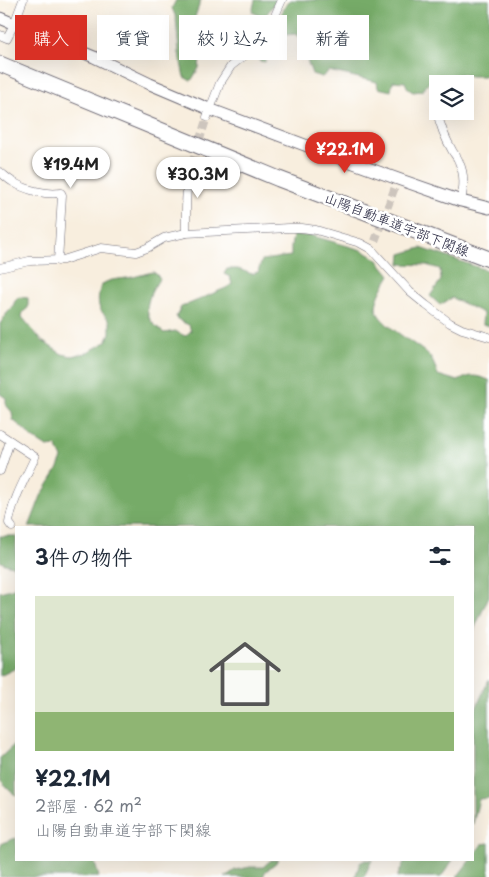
<!DOCTYPE html>
<html lang="ja">
<head>
<meta charset="utf-8">
<style>
  body { margin:0; font-family:"Playpen Sans","Klee One",sans-serif; background:#f2f2f3; color:#1f2937; height:100vh; display:flex; flex-direction:column; font-size:19px; white-space:nowrap }
  * { box-sizing:border-box; margin:0 }
  p { font-size:16px; color:#747a83 }
  .icon { flex:none; width:28px; height:28px; fill:none; stroke:currentColor; stroke-width:2; stroke-linecap:round; stroke-linejoin:round }
  .map { position:relative; flex:1; overflow:hidden }
  .sheet { position:absolute; left:15px; top:526px; width:459px; height:335px; display:flex; flex-direction:column; background:#fff; border-radius:0px; box-shadow:0 5px 20px #0002 }
  .sheet>* { flex:none }
  .guide { position:absolute; left:15px; top:15px; width:460px; height:45px; display:flex; gap:10px }
  .buttons { position:absolute; left:429px; top:75px; display:grid; gap:10px }
  .buttons a { display:grid; place-items:center; width:45px; height:45px; border-radius:0px; background:#fff; box-shadow:0 5px 20px #0002; font-size:25px }
  .price { position:absolute; translate:-50% -42px; padding:0 11px; border-radius:18px; background:#fff; color:#222; font-size:16px; line-height:32px; filter:drop-shadow(0 1px 2px #0008) }
  .price::after { content:''; position:absolute; left:50%; top:30px; width:15px; height:11px; margin-left:-8px; background:inherit; clip-path:polygon(0 0,100% 0,50% 100%) }
  .price.selected { background:#d93025; color:#fff }
  ul { padding:0; list-style:none }
  li { display:grid; align-content:center; gap:10px; height:265px; padding:0 20px }
  li+li { border-top:1px solid #e0e1e3 }
  li span { display:grid; place-items:center; height:155px; border-radius:0px; color:#555 }
  li>.icon { margin-inline-start:auto }
  span .icon { width:90px; height:90px; fill:#fffc; stroke-width:1 }
  li b { font-size:21px }
  h2 { display:flex; justify-content:space-between; align-items:center; height:60px; padding:0 20px; font-size:21px }
  .pill { padding:0 18px; border-radius:0px; background:#fff; box-shadow:0 5px 20px #0002; font-size:18px; line-height:45px }
  .pill.selected { background:#d93025; color:#fff }
  .map>svg:first-child { display:block }
  .forest { fill:#76ab68; stroke:#4c6652 }
  .lines { fill:none; stroke-linecap:round; stroke-linejoin:round }
  .street-tunnel { stroke:#cdc5bd; stroke-width:8; stroke-dasharray:8 4; stroke-linecap:butt }
  .street-casing { stroke:#6d6974; stroke-width:9 }
  .secondary-casing { stroke:#6d6974; stroke-width:13 }
  .highway-casing { stroke:#6d6974; stroke-width:17 }
  .street { stroke:#fff; stroke-width:8 }
  .secondary { stroke:#fff; stroke-width:11 }
  .highway { stroke:#fff; stroke-width:15 }
  .labels { text-anchor:middle; dominant-baseline:central; stroke-width:5; stroke-linejoin:round; paint-order:stroke }
  .street-label { font-size:14px; fill:#22223b; stroke:#fff }
</style>
</head>
<body>
<div class="map">
<svg width="489" height="877" viewBox="0 0 489 877">
  <rect width="100%" height="100%" fill="#fff"/>
  <filter id="ink" filterUnits="userSpaceOnUse"><feTurbulence type="fractalNoise" baseFrequency=".02" numOctaves="2"/><feDisplacementMap in="SourceGraphic" scale="10" xChannelSelector="R" yChannelSelector="G"/><feConvolveMatrix kernelMatrix="1 2 1 2 8 2 1 2 1" color-interpolation-filters="sRGB"/></filter>
  <filter id="wash" filterUnits="userSpaceOnUse"><feTurbulence type="fractalNoise" baseFrequency=".0096" numOctaves="4" result="noise"/><feDisplacementMap in="SourceGraphic" scale="20" xChannelSelector="R" yChannelSelector="G"/><feGaussianBlur stdDeviation="1.12" result="paint"/><feColorMatrix in="noise" values="0 0 0 0 0 0 0 0 0 0 0 0 0 0 0 0 0 1.4 0 .05"/><feComposite in="paint" operator="in"/></filter>
  <g filter="url(#wash)">
    <rect width="100%" height="100%" fill="#f8eede"/>
    <g class="forest">
      <polygon points="176,0 201,0 195,17 195,34 200,59 199,68 191,81 184,77 179,53 176,18 172,8"/>
      <polygon points="255,0 277,0 266,15 260,16 252,12"/>
      <polygon points="291,0 489,0 489,76 470,76 460,74 428,83 422,91 413,92 408,89 405,82 393,81 391,91 378,88 377,82 329,71 322,77 312,74 306,57 306,42 295,34 285,35 269,50 265,62 259,61 260,49 276,24 287,3"/>
      <path d="M293,235L313,236L362,250L377,259L390,275C385,284 377,296 376,307C376,324 419,344 430,357C434,363 436,369 438,375L458,381C471,374 475,375 489,380V596L473,632L472,528L29,527L41,496L57,470L62,458L56,446L47,447L30,436L26,431L13,420L12,412L6,405V398L0,394V324L7,313L12,308L15,301L19,297L28,298V308L23,312L22,317L42,341L62,354L72,356L86,353L106,342L110,333V321C107,317 102,313 100,309C97,302 98,288 104,283C111,279 120,279 127,278C137,277 145,273 154,272L160,278C152,289 141,309 152,322C155,326 160,329 164,333L175,331L185,336L191,331L189,325L182,322L176,317L181,307C192,303 203,298 214,293C222,289 224,290 232,284L230,277L224,274L227,269H238L252,274L258,272L262,260L291,256V247Z"/>
      <polygon points="421,248 489,271 489,326 482,324 483,313 452,298 440,305 430,296 441,280 440,269 426,265 400,264 401,254"/>
      <polygon points="0,536 16,536 16,567 5,564 0,561"/>
      <polygon points="16,583 16,668 0,676 0,592 14,588"/>
      <polygon points="489,679 489,798 479,799 473,824 473,715"/>
      <path d="M16,743V795C10,792 1,783 0,776C0,770 0,764 0,758Z"/>
      <polygon points="16,838 16,860 94,860 99,877 0,877 0,849 2,843"/>
      <polygon points="489,843 489,877 457,877 470,860 472,860 473,856 482,844"/>
      <polygon points="271,860 279,860 265,872 263,877 225,877 235,870 250,867 263,867"/>
      <polygon points="365,860 372,860 364,877 355,877 360,863"/>
      <polygon points="405,860 453,860 441,877 397,877"/>
    </g>
  </g>
  <g filter="url(#ink)">
    <g class="lines">
      <g class="street-tunnel">
        <polyline points="192,164 207,117"/>
        <polyline points="375,241 395,187"/>
      </g>
      <defs>
        <g id="street">
          <polyline points="0,35 7,38 14,24 23,0"/>
          <path d="M437,111C440,126 445,138 453,152C455,155 458,158 459,162C465,175 464,187 461,201"/>
          <polyline points="207,117 220,83 231,66 254,48 269,29 282,0"/>
          <path d="M0,172C4,175 8,179 13,182C26,190 45,195 61,193L62,195L58,261"/>
          <path d="M186,233C186,209 185,186 192,164"/>
          <polyline points="0,268 29,261 63,260 101,248 136,252 147,248 164,238 186,233 289,228 302,228 316,230 360,243 371,249 410,292 426,305 450,323 462,329 489,337"/>
          <path d="M0,434L35,457C26,477 12,501 9,523L12,527"/>
          <polyline points="0,471 10,441"/>
        </g>
        <polyline id="secondary" points="0,18 94,57 150,84 209,109 326,153 398,179 461,201 489,208"/>
        <polyline id="highway" points="0,64 279,179 489,259"/>
      </defs>
      <use href="#street" class="street-casing"/>
      <use href="#secondary" class="secondary-casing"/>
      <use href="#highway" class="highway-casing"/>
      <use href="#street" class="street"/>
      <use href="#secondary" class="secondary"/>
      <use href="#highway" class="highway"/>
    </g>
  </g>
  <g class="labels">
    <g class="street-label">
      <text transform="translate(397 224) rotate(21)">山陽自動車道宇部下関線</text>
    </g>
  </g>
</svg>
<div class="buttons">
<a><svg class="icon" aria-label="layers" viewBox="0 0 24 24"><path d="M12 4l9 5-9 5-9-5zM3 14l9 5 9-5"/></svg></a>
</div>
<b class="price selected" style="left:345px;top:174px">¥22.1M</b>
<b class="price" style="left:71px;top:189px">¥19.4M</b>
<b class="price" style="left:198px;top:199px">¥30.3M</b>
<div class="guide">
<a class="pill selected">購入</a>
<a class="pill">賃貸</a>
<a class="pill">絞り込み</a>
<a class="pill">新着</a>
</div>
<section class="sheet">
<h2>3件の物件<svg class="icon" aria-label="filters" viewBox="0 0 24 24"><path d="M4 7h16M4 17h16"/><circle cx="9" cy="7" r="2"/><circle cx="15" cy="17" r="2"/></svg></h2>
<ul>
<li><span style="background:linear-gradient(#dfe7d0 75%,#8fb573 0)"><svg class="icon" aria-label="home" viewBox="0 0 24 24"><path d="M3 11l9-7 9 7M6 9v11h12V9"/></svg></span><div><b>¥22.1M</b><p>2部屋 · 62 m²</p><p>山陽自動車道宇部下関線</p></div></li>
</ul>
</section>
</div>
</body>
</html>
